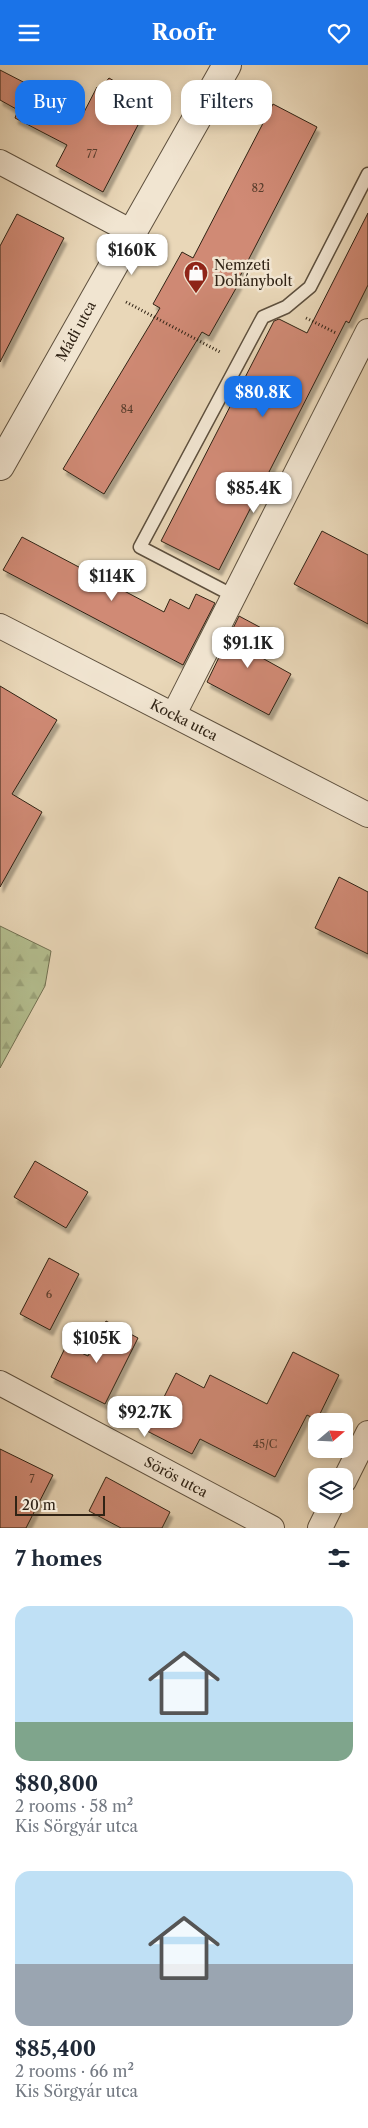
<!DOCTYPE html>
<html lang="en">
<head>
<meta charset="utf-8">
<style>
  body { margin:0; font-family:"Libre Caslon Text",serif; background:#f6f6f7; color:#1f2937; height:100vh; display:flex; flex-direction:column; font-size:19px; white-space:nowrap }
  * { box-sizing:border-box; margin:0 }
  p { font-size:16px; color:#747a83 }
  .icon { flex:none; width:28px; height:28px; fill:none; stroke:currentColor; stroke-width:2; stroke-linecap:round; stroke-linejoin:round }
  .map { position:relative; height:1463px; overflow:hidden }
  .panel { display:flex; flex-direction:column; background:#fff; flex:1 }
  .panel>* { flex:none }
  .guide { position:absolute; left:15px; top:15px; width:339px; height:45px; display:flex; gap:10px }
  .needle { width:32px; rotate:71deg }
  .buttons { position:absolute; left:308px; top:1348px; display:grid; gap:10px }
  .buttons a { display:grid; place-items:center; width:45px; height:45px; border-radius:10px; background:#fff; box-shadow:0 2px 8px #0003; font-size:25px }
  .scale { position:absolute; left:15px; bottom:12px; width:90px; box-sizing:border-box; padding-left:5px; border:2px solid #302315; border-top:0; font-size:14px; line-height:18px; white-space:nowrap; color:#302315; -webkit-text-stroke:4px #f1e5d1; paint-order:stroke }
  .price { position:absolute; translate:-50% -42px; padding:0 11px; border-radius:10px; background:#fff; color:#222; font-size:16px; line-height:32px; filter:drop-shadow(0 1px 2px #0008) }
  .price::after { content:''; position:absolute; left:50%; top:30px; width:15px; height:11px; margin-left:-8px; background:inherit; clip-path:polygon(0 0,100% 0,50% 100%) }
  .price.active { background:#1a73e8; color:#fff }
  ul { padding:0; list-style:none }
  li { display:grid; align-content:center; gap:10px; height:265px; padding:0 15px }
  li span { display:grid; place-items:center; height:155px; border-radius:15px; color:#555 }
  li>.icon { margin-inline-start:auto }
  span .icon { width:90px; height:90px; fill:#fffc; stroke-width:1 }
  li b { font-size:21px }
  h2 { display:flex; justify-content:space-between; align-items:center; height:60px; padding:0 15px; font-size:21px }
  .chip { padding:0 18px; border-radius:15px; background:#fff; box-shadow:0 2px 8px #0003; font-size:18px; line-height:45px }
  .chip.active { background:#1a73e8; color:#fff }
  header { display:flex; justify-content:space-between; align-items:center; height:65px; padding:0 15px; background:#1a73e8; color:#fff; font-size:22px; font-weight:800 }
  .map>svg:first-child { display:block }
  .forest { fill:url(#forest-firs); stroke:#727152 }
  .building { fill:#d08a75; stroke:#302315; filter:url(#shadow) }
  .lines { fill:none; stroke-linecap:round; stroke-linejoin:round }
  .service-casing { stroke:#5e503e; stroke-width:15 }
  .minor-casing { stroke:#5e503e; stroke-width:26 }
  .tertiary-casing { stroke:#5e503e; stroke-width:30 }
  .path { stroke:#302315; stroke-width:3; stroke-dasharray:1 2.5; stroke-linecap:butt }
  .service { stroke:#f1e5d1; stroke-width:12 }
  .minor { stroke:#f1e5d1; stroke-width:24 }
  .tertiary { stroke:#f1e5d1; stroke-width:28 }
  .labels { text-anchor:middle; dominant-baseline:central; stroke-width:5; stroke-linejoin:round; paint-order:stroke }
  .number-label { font-size:11px; fill:#583d2d }
  .poi-label { font-size:14px; fill:#302315; stroke:#f1e5d1; text-anchor:start }
  .street-label { font-size:14px; fill:#302315; stroke:#f1e5d1 }
</style>
</head>
<body>
<header><svg class="icon" aria-label="menu" viewBox="0 0 24 24"><path d="M4 6h16M4 12h16M4 18h16"/></svg>Roofr<svg class="icon" aria-label="heart" viewBox="0 0 24 24"><path d="M12 20l-8-8c-3-5 5-10 8-4 3-6 11-1 8 4z"/></svg></header>
<div class="map">
<svg width="368" height="1463" viewBox="0 0 368 1463">
  <defs>
    <pattern id="forest-firs" width="22" height="20" patternUnits="userSpaceOnUse" patternTransform="scale(1.25)"><rect width="22" height="20" fill="#b4bf90"/><path d="M5 1l3.5 6h-7zM16 11l3.5 6h-7z" fill="#9ba47b"/></pattern>
    <filter id="shadow"><feDropShadow dx="3" dy="5.5" stdDeviation="1" flood-color="#0004"/></filter>
  </defs>
  <rect width="100%" height="100%" fill="#e9d7b8"/>
  <filter id="stains"><feTurbulence type="fractalNoise" baseFrequency=".004" numOctaves="4"/><feColorMatrix values="0 0 0 0 .2 0 0 0 0 .09 0 0 0 0 .02 0 0 0 .5 -.17"/></filter>
  <radialGradient id="worn" r=".72"><stop offset=".6" stop-color="#630" stop-opacity="0"/><stop offset="1" stop-color="#630" stop-opacity=".3"/></radialGradient>
  <polygon class="forest" points="0,861 51,886 45,921 0,1003"/>
  <g class="building">
    <polygon points="0,5 31,21 29,26 81,53 97,22 100,24 109,13 150,37 103,127 56,101 67,80 15,53 18,45 0,35"/>
    <polygon points="273,39 317,62 237,217 239,218 209,271 202,267 104,429 63,404 160,243 153,239 182,187 193,193"/>
    <polygon points="368,148 368,220 349,258 346,256 219,505 161,476 274,256 279,254 307,268"/>
    <polygon points="17,149 64,173 0,297 0,181"/>
    <polygon points="322,466 368,490 368,559 294,519"/>
    <polygon points="22,472 164,547 170,534 189,544 196,529 215,538 183,600 3,505"/>
    <polygon points="239,551 267,566 255,589 291,609 269,650 207,617"/>
    <polygon points="0,621 57,655 12,729 42,747 0,822"/>
    <polygon points="339,812 368,827 368,889 315,863"/>
    <polygon points="35,1096 88,1127 66,1163 14,1132"/>
    <polygon points="49,1193 79,1209 50,1265 20,1249"/>
    <polygon points="106,1256 138,1273 105,1339 51,1312 66,1281 88,1291"/>
    <polygon points="293,1287 339,1310 317,1355 307,1350 275,1412 200,1374 192,1389 147,1366 176,1308 204,1323 210,1310 267,1339"/>
    <polygon points="0,1384 53,1410 26,1463 0,1463"/>
    <polygon points="106,1412 170,1447 162,1463 121,1463 89,1446"/>
  </g>
  <g class="lines">
    <defs>
      <polyline id="service" points="234,531 140,482 263,252 286,242 310,222 368,109"/>
      <g id="minor">
        <polyline points="0,97 132,167"/>
        <polyline points="0,561 368,750"/>
        <polyline points="174,649 368,266"/>
        <polyline points="0,1318 272,1463"/>
        <polyline points="344,1416 368,1368"/>
        <polyline points="320,1463 332,1439"/>
      </g>
      <polyline id="tertiary" points="0,401 227,0"/>
    </defs>
    <use href="#service" class="service-casing"/>
    <use href="#minor" class="minor-casing"/>
    <use href="#tertiary" class="tertiary-casing"/>
    <g class="path">
      <polyline points="126,237 220,287"/>
      <polyline points="306,253 336,268"/>
    </g>
    <use href="#service" class="service"/>
    <use href="#minor" class="minor"/>
    <use href="#tertiary" class="tertiary"/>
  </g>
  <defs>
    <symbol id="shop-pin" viewBox="-11 -11 22 30"><path d="M0 17L-7.5 6A9.5 9.5 0 1 1 7.5 6Z" fill="#8f2418" stroke="#f1e5d1"/><path d="M-5-2.5h2.3a2.7 3.5 0 0 1 5.4 0H5L5.5 6h-11ZM-1.5-2.5h3a1.5 2.3 0 0 0-3 0Z" fill="#fff"/></symbol>
  </defs>
  <g fill-rule="evenodd">
    <use href="#shop-pin" x="182" y="194" width="28" height="38"/>
  </g>
  <g class="labels">
    <g class="number-label">
      <text x="92" y="89">77</text>
      <text x="258" y="123">82</text>
      <text x="127" y="344">84</text>
      <text x="49" y="1229">6</text>
      <text x="265" y="1379">45/C</text>
      <text x="32" y="1414">7</text>
    </g>
    <g class="poi-label">
      <text x="214" y="200">Nemzeti<tspan x="214" dy="16">Dohánybolt</tspan></text>
    </g>
    <g class="street-label">
      <text transform="translate(76 266) rotate(-61)">Mádi utca</text>
      <text transform="translate(184 655) rotate(27)">Kocka utca</text>
      <text transform="translate(176 1412) rotate(28)">Sörös utca</text>
    </g>
  </g>
  <rect width="100%" height="100%" filter="url(#stains)"/>
  <rect width="100%" height="100%" fill="url(#worn)"/>
</svg>
<div class="buttons">
<a><svg class="needle" viewBox="-14 -14 28 28"><path d="M0-13l5 13h-10z" fill="#e53935"/><path d="M0 13l5-13h-10z" fill="#747a83"/></svg></a>
<a><svg class="icon" aria-label="layers" viewBox="0 0 24 24"><path d="M12 4l9 5-9 5-9-5zM3 14l9 5 9-5"/></svg></a>
</div>
<div class="scale">20 m</div>
<b class="price" style="left:132px;top:211px">$160K</b>
<b class="price active" style="left:263px;top:353px">$80.8K</b>
<b class="price" style="left:254px;top:449px">$85.4K</b>
<b class="price" style="left:112px;top:537px">$114K</b>
<b class="price" style="left:248px;top:604px">$91.1K</b>
<b class="price" style="left:97px;top:1299px">$105K</b>
<b class="price" style="left:145px;top:1373px">$92.7K</b>
<div class="guide">
<a class="chip active">Buy</a>
<a class="chip">Rent</a>
<a class="chip">Filters</a>
</div>
</div>
<section class="panel">
<h2>7 homes<svg class="icon" aria-label="filters" viewBox="0 0 24 24"><path d="M4 7h16M4 17h16"/><circle cx="9" cy="7" r="2"/><circle cx="15" cy="17" r="2"/></svg></h2>
<ul>
<li><span style="background:linear-gradient(#bfe0f5 75%,#7fa58c 0)"><svg class="icon" aria-label="home" viewBox="0 0 24 24"><path d="M3 11l9-7 9 7M6 9v11h12V9"/></svg></span><div><b>$80,800</b><p>2 rooms · 58 m²</p><p>Kis Sörgyár utca</p></div></li>
<li><span style="background:linear-gradient(#bfe0f5 60%,#9aa5b1 0)"><svg class="icon" aria-label="home" viewBox="0 0 24 24"><path d="M3 11l9-7 9 7M6 9v11h12V9"/></svg></span><div><b>$85,400</b><p>2 rooms · 66 m²</p><p>Kis Sörgyár utca</p></div></li>
</ul>
</section>
</body>
</html>
